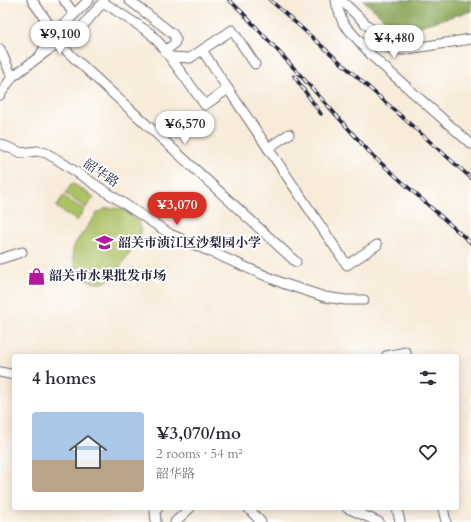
<!DOCTYPE html>
<html lang="en">
<head>
<meta charset="utf-8">
<style>
  body { margin:0; font-family:Cardo,"Noto Serif SC",serif; background:#f7f7f7; color:#2b2b33; height:100vh; display:flex; flex-direction:column; font-size:15px; white-space:nowrap }
  * { box-sizing:border-box; margin:0 }
  p { font-size:13px; color:#7c7c81 }
  .icon { flex:none; width:22px; height:22px; fill:none; stroke:currentColor; stroke-width:2; stroke-linecap:round; stroke-linejoin:round }
  .map { position:relative; flex:1; overflow:hidden }
  .drawer { position:absolute; left:12px; top:354px; width:447px; height:156px; display:flex; flex-direction:column; background:#fff; border-radius:4px; box-shadow:0 2px 10px #0003 }
  .drawer>* { flex:none }
  .price { position:absolute; translate:-50% -34px; padding:0 9px; border-radius:14px; background:#fff; color:#222; font-size:13px; line-height:26px; filter:drop-shadow(0 1px 2px #0008) }
  .price::after { content:''; position:absolute; left:50%; top:24px; width:12px; height:9px; margin-left:-6px; background:inherit; clip-path:polygon(0 0,100% 0,50% 100%) }
  .price.current { background:#d93025; color:#fff }
  ul { padding:0; list-style:none }
  li { display:flex; align-items:center; gap:12px; height:100px; padding:0 20px }
  li+li { border-top:1px solid #e1e1e2 }
  li span { display:grid; place-items:center; flex:none; width:112px; height:80px; border-radius:4px; color:#555 }
  li>.icon { margin-inline-start:auto }
  span .icon { width:48px; height:48px; fill:#fffc; stroke-width:1 }
  li b { font-size:17px }
  h2 { display:flex; justify-content:space-between; align-items:center; height:48px; padding:0 20px; font-size:17px }
  .map>svg:first-child { display:block }
  .green { fill:#adc165; stroke:#687250 }
  .forest { fill:#8aa75a; stroke:#56644a }
  .lines { fill:none; stroke-linecap:round; stroke-linejoin:round }
  .minor-casing { stroke:#6d6872; stroke-width:11 }
  .minor { stroke:#fff; stroke-width:9 }
  .rail-casing { stroke:#22223b; stroke-width:3.5 }
  .rail { stroke:#fff; stroke-width:2; stroke-dasharray:6; stroke-linecap:butt }
  .labels { text-anchor:middle; dominant-baseline:central; stroke-width:4; stroke-linejoin:round; paint-order:stroke }
  .street-label { font-size:13px; fill:#22223b; stroke:#fff }
  .poi-label { font-size:13px; font-weight:bold; fill:#22223b; stroke:#fff; text-anchor:start }
</style>
</head>
<body>
<div class="map">
<svg width="471" height="522" viewBox="0 0 471 522">
  <rect width="100%" height="100%" fill="#fff"/>
  <filter id="ink" filterUnits="userSpaceOnUse"><feTurbulence type="fractalNoise" baseFrequency=".025" numOctaves="2"/><feDisplacementMap in="SourceGraphic" scale="8" xChannelSelector="R" yChannelSelector="G"/><feConvolveMatrix kernelMatrix="1 2 1 2 8 2 1 2 1" color-interpolation-filters="sRGB"/></filter>
  <filter id="wash" filterUnits="userSpaceOnUse"><feTurbulence type="fractalNoise" baseFrequency=".012" numOctaves="4" result="noise"/><feDisplacementMap in="SourceGraphic" scale="16" xChannelSelector="R" yChannelSelector="G"/><feGaussianBlur stdDeviation="0.9" result="paint"/><feColorMatrix in="noise" values="0 0 0 0 0 0 0 0 0 0 0 0 0 0 0 0 0 1.4 0 .05"/><feComposite in="paint" operator="in"/></filter>
  <g filter="url(#wash)">
    <rect width="100%" height="100%" fill="#f8ebd9"/>
    <g class="green">
      <polygon points="72,183 94,197 86,208 65,194"/>
      <polygon points="63,196 84,210 77,221 56,207"/>
      <path d="M107,208C119,208 124,208 132,216C137,221 142,225 141,232C140,240 118,268 113,277C111,278 109,280 108,281C87,291 68,264 74,245L97,213Z"/>
    </g>
    <polygon class="forest" points="363,0 471,0 471,11 399,32"/>
  </g>
  <g filter="url(#ink)">
    <g class="lines">
      <defs>
        <g id="minor">
          <polyline points="32,0 55,33"/>
          <polyline points="64,0 74,14"/>
          <polyline points="129,0 173,34 176,39 174,44 165,51"/>
          <polyline points="336,0 337,6 343,23 374,58 471,144"/>
          <polyline points="341,0 391,48 402,50 471,39"/>
          <polyline points="59,44 296,262"/>
          <polyline points="0,49 12,77"/>
          <polyline points="202,50 232,30 255,64"/>
          <polyline points="41,54 46,45 55,33 89,0"/>
          <polyline points="170,57 190,58 202,50 228,89"/>
          <polyline points="0,95 12,77 47,51 76,34 103,2 150,33 161,45 205,105 228,89 347,265 377,245"/>
          <polyline points="0,144 22,153 37,151 46,153 55,158 170,234 282,283 325,297 346,300 364,300"/>
          <polyline points="268,148 289,134"/>
          <polyline points="0,259 22,252"/>
          <polyline points="386,356 406,352 406,356"/>
          <polyline points="0,372 14,375"/>
          <polyline points="248,508 261,522"/>
          <polyline points="347,508 379,522"/>
          <polyline points="397,508 400,522"/>
          <polyline points="443,508 446,522"/>
          <polyline points="156,522 155,511 158,508"/>
          <polyline points="175,522 190,508"/>
        </g>
      </defs>
      <use href="#minor" class="minor-casing"/>
      <use href="#minor" class="minor"/>
      <defs>
        <g id="rail">
          <polyline points="229,0 241,11 292,66 373,156 471,243"/>
          <polyline points="270,0 471,178"/>
          <polyline points="294,76 321,114"/>
        </g>
      </defs>
      <use href="#rail" class="rail-casing"/>
      <use href="#rail" class="rail"/>
    </g>
  </g>
  <defs>
    <symbol id="school-bare" viewBox="-9 -9 18 18"><path d="M0-5L7-2L0 1L-7-2ZM-4 1L0 2.5L4 1V4Q0 6-4 4Z" fill="#b5179e" stroke="#fff" stroke-width="2.5" paint-order="stroke"/></symbol>
    <symbol id="shop-bare" viewBox="-9 -9 18 18"><path d="M-5-2.5h2.3a2.7 3.5 0 0 1 5.4 0H5L5.5 6h-11ZM-1.5-2.5h3a1.5 2.3 0 0 0-3 0Z" fill="#b5179e" stroke="#fff" stroke-width="2.5" paint-order="stroke"/></symbol>
  </defs>
  <g fill-rule="evenodd">
    <use href="#school-bare" x="92" y="230" width="25" height="25"/>
    <use href="#shop-bare" x="24" y="264" width="25" height="25"/>
  </g>
  <g class="labels">
    <g class="street-label">
      <text transform="translate(101 173) rotate(34)">韶华路</text>
    </g>
    <g class="poi-label">
      <text x="118" y="243">韶关市浈江区沙梨园小学</text>
      <text x="49" y="276">韶关市水果批发市场</text>
    </g>
  </g>
</svg>
<b class="price" style="left:60px;top:55px">¥9,100</b>
<b class="price" style="left:394px;top:59px">¥4,480</b>
<b class="price" style="left:185px;top:145px">¥6,570</b>
<b class="price current" style="left:177px;top:226px">¥3,070</b>
<section class="drawer">
<h2>4 homes<svg class="icon" aria-label="filters" viewBox="0 0 24 24"><path d="M4 7h16M4 17h16"/><circle cx="9" cy="7" r="2"/><circle cx="15" cy="17" r="2"/></svg></h2>
<ul>
<li><span style="background:linear-gradient(#a9c7e8 60%,#b9a48a 0)"><svg class="icon" aria-label="home" viewBox="0 0 24 24"><path d="M3 11l9-7 9 7M6 9v11h12V9"/></svg></span><div><b>¥3,070/mo</b><p>2 rooms · 54 m²</p><p>韶华路</p></div><svg class="icon" aria-label="heart" viewBox="0 0 24 24"><path d="M12 20l-8-8c-3-5 5-10 8-4 3-6 11-1 8 4z"/></svg></li>
</ul>
</section>
</div>
</body>
</html>
